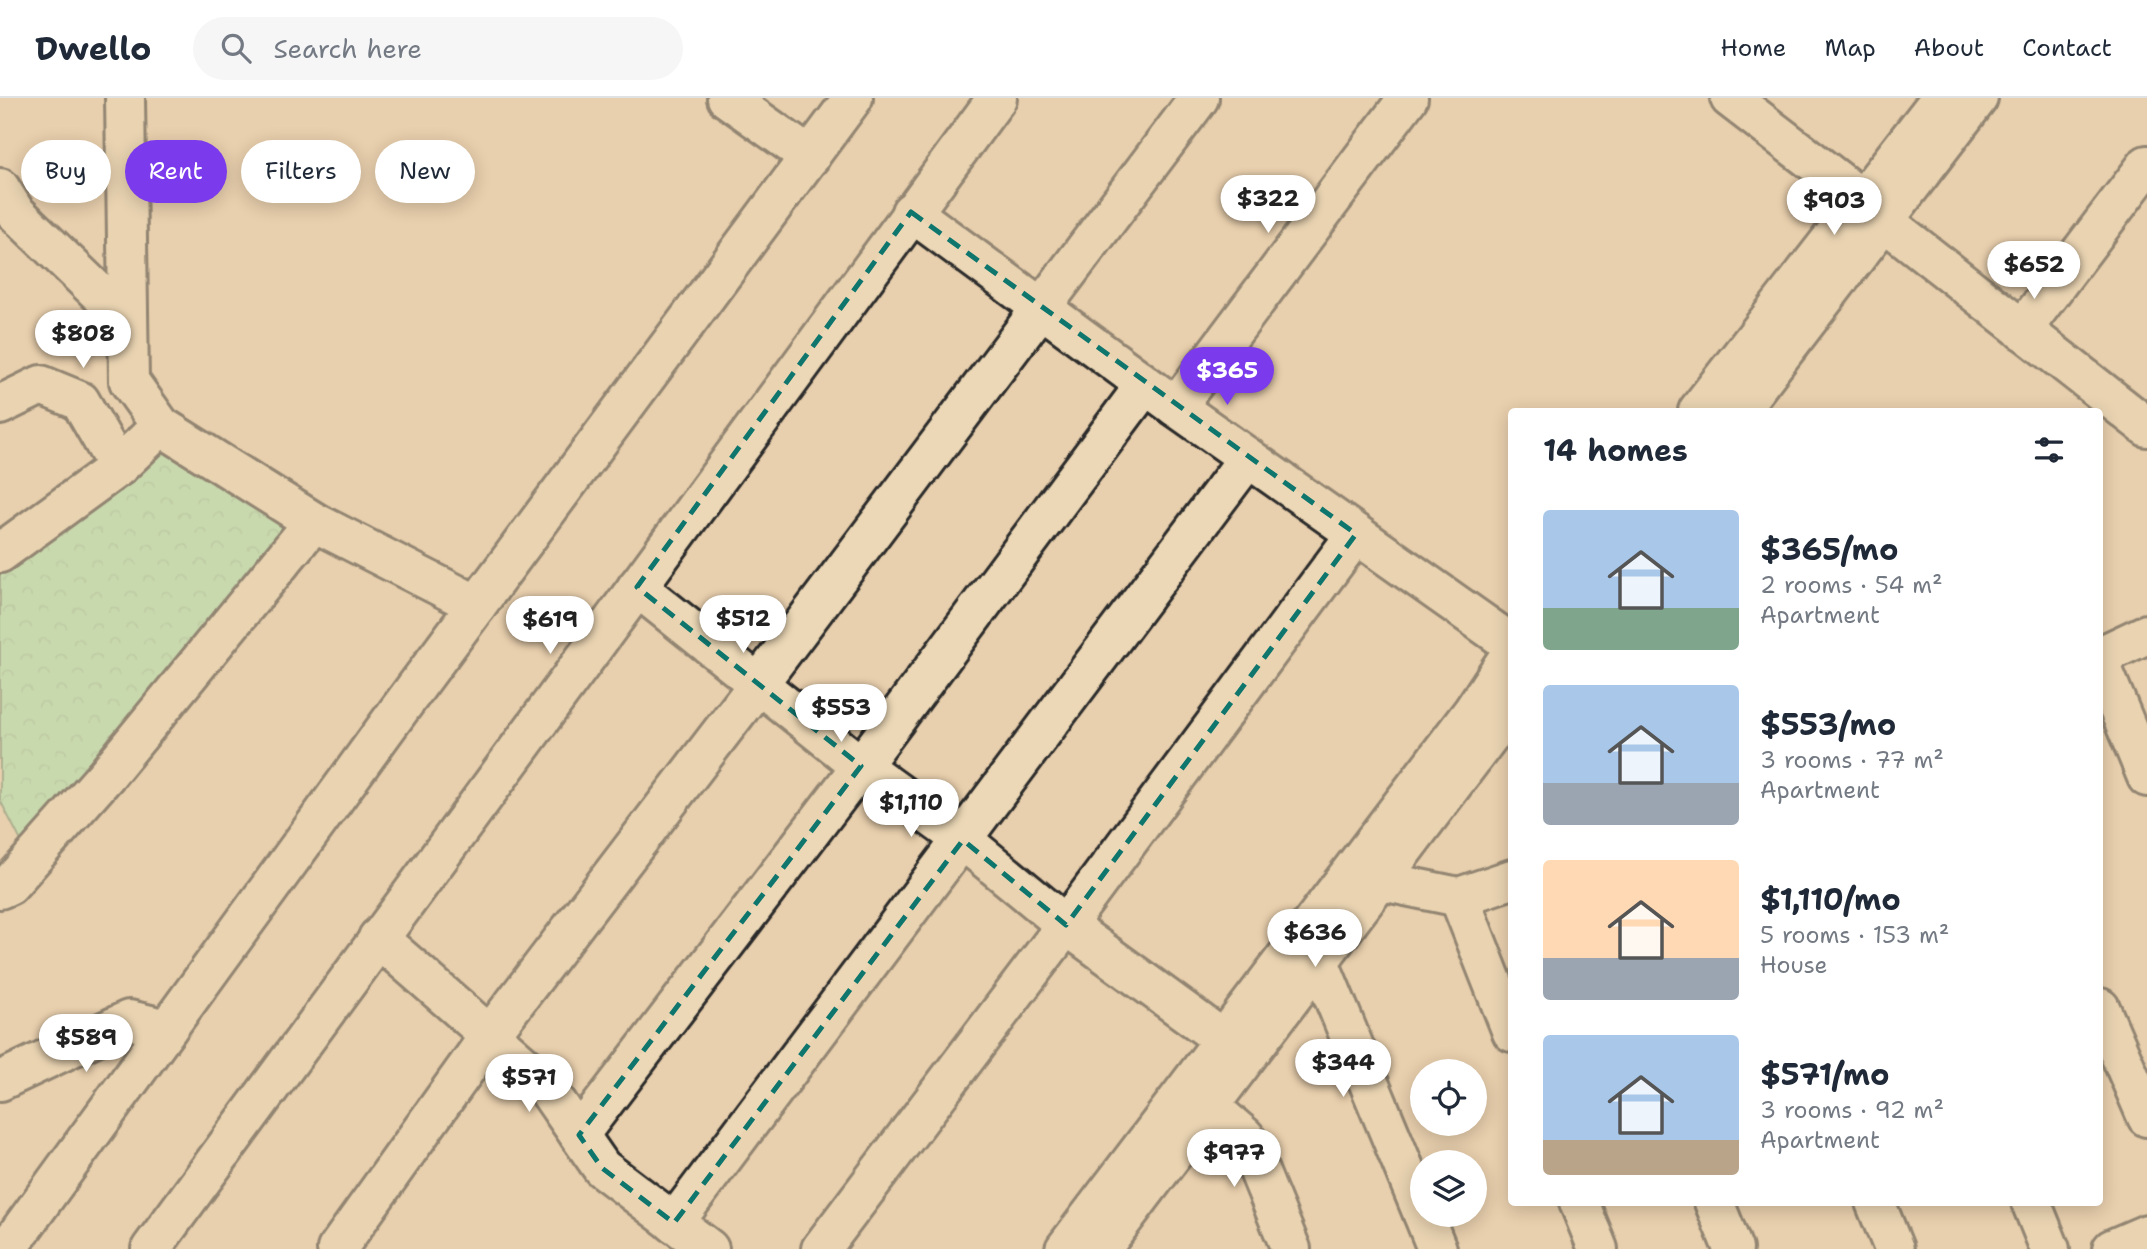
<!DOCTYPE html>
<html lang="en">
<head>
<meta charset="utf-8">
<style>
  body { margin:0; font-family:"Shantell Sans",sans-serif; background:#f6f6f7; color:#1f2937; height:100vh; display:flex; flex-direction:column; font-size:26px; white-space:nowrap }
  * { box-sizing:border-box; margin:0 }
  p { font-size:23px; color:#747a83 }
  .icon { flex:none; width:38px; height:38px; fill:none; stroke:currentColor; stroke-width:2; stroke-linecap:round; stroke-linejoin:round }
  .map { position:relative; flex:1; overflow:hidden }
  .sheet { position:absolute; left:1508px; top:310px; width:595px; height:798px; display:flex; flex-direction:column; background:#fff; border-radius:7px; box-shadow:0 4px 18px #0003 }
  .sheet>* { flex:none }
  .top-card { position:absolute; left:21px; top:42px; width:665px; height:63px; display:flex; gap:14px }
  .buttons { position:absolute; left:1410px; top:961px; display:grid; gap:14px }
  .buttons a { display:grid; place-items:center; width:77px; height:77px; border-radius:50%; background:#fff; box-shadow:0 4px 18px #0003; font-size:35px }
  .price { position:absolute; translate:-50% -60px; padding:0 16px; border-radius:24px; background:#fff; color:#222; font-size:23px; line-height:46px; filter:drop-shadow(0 2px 4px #0008) }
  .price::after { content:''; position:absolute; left:50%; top:42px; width:21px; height:16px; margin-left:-10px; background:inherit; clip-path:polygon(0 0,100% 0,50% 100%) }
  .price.on { background:#7c3aed; color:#fff }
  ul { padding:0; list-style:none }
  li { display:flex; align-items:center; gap:21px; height:175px; padding:0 35px }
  li span { display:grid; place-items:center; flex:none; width:196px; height:140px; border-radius:7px; color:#555 }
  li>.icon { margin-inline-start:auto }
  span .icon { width:84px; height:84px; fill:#fffc; stroke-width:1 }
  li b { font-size:30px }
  h2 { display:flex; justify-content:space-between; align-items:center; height:84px; padding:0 35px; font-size:30px }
  .tag { padding:0 24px; border-radius:32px; background:#fff; box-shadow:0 4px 18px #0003; font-size:24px; line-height:63px }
  .tag.on { background:#7c3aed; color:#fff }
  header { display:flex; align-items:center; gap:42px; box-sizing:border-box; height:98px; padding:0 35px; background:#fff; border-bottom:2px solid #e0e1e3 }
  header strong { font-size:33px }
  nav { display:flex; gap:38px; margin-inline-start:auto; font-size:24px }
  .search { width:490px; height:63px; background:#f6f6f7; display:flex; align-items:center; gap:18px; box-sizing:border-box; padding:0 24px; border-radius:38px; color:#747a83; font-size:26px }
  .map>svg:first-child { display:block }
  .forest { fill:url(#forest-crowns); stroke:#68886d; stroke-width:2 }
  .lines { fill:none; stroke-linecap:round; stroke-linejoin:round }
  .minor-casing { stroke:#2b2b2b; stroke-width:44 }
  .tertiary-casing { stroke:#2b2b2b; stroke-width:44 }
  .secondary-casing { stroke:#2b2b2b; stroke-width:44 }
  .minor { stroke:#ecd8b6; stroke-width:38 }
  .tertiary { stroke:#ecd8b6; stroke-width:38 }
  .secondary { stroke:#ecd8b6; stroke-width:38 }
  .marked { fill:none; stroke:#0f766e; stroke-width:5; stroke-dasharray:14 9; stroke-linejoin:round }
</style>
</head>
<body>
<header>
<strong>Dwello</strong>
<div class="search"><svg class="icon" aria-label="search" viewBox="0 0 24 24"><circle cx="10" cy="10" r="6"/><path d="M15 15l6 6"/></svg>Search here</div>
<nav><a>Home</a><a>Map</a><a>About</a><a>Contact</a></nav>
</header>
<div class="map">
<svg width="2147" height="1151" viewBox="0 0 2147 1151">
  <defs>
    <pattern id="forest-crowns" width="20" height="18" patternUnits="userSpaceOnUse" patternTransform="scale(1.75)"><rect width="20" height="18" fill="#a4e5af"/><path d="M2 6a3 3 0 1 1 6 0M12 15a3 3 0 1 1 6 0" fill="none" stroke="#8dc597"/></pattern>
  </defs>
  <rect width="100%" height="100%" fill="#e8cfad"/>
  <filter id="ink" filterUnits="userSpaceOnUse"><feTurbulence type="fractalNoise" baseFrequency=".0143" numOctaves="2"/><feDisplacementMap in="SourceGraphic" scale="14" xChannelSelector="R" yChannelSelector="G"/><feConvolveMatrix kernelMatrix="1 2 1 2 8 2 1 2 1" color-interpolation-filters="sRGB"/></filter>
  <g filter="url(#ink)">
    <polygon class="forest" points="163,350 284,430 86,680 22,745 0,702 0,476"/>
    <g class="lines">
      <defs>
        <g id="minor">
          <polyline points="125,0 129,283 161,328 314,424 477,507"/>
          <polyline points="727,0 810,59"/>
          <polyline points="1730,0 1863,102"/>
          <polyline points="0,90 15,114 128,223"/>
          <polyline points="911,114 1176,309 1512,546"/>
          <polyline points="2022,232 2147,67"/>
          <polyline points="0,307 41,287 80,303 118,369"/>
          <polyline points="1176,309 1408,0"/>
          <polyline points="0,455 118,369 161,328"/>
          <polyline points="637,489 861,668 963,742 1066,827 1224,942"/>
          <polyline points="2100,558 2147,536"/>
          <polyline points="2100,565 2147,679"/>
          <polyline points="1381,783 1459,799 1512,781"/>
          <polyline points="0,791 9,787 108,675 314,424"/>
          <polyline points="1459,799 1512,934"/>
          <polyline points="378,840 541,982 602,1070 709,1151"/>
          <polyline points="1319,864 1423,1116"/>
          <polyline points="2100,910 2147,1019"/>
          <polyline points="0,983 129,922 167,931"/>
          <polyline points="1209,1008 1245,1039 1291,1151"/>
          <polyline points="579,1037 861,668 1145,287"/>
          <polyline points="1579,1104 1598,1151"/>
          <polyline points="1714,1104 1733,1151"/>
          <polyline points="1875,1104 1894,1151"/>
          <polyline points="2031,1104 2050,1151"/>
          <polyline points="1423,1116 1437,1151"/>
          <polyline points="674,1125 1248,360"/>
          <polyline points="151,1151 997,0"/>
          <polyline points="337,1151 490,937 759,585 1199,0"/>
          <polyline points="821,1151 1066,827 1356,436"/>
          <polyline points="2112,1151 2147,1136"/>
        </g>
        <g id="tertiary">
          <polyline points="1884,123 2147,329"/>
          <polyline points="7,1151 399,612 853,0"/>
        </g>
        <g id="secondary">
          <polyline points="1698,313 1941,0"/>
          <polyline points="1738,313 1978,0"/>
          <polyline points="1065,1151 1473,613 1512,554"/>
          <polyline points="1101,1151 1512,608"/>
        </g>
      </defs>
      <use href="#minor" class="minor-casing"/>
      <use href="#tertiary" class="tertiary-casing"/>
      <use href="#secondary" class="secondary-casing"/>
      <use href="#minor" class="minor"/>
      <use href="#tertiary" class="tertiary"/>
      <use href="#secondary" class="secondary"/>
    </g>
  </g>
  <path d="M0 0H2147V1151H0ZM911,114L1356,436L1066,827L963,742L674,1125L602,1070L579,1037L861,668L637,489Z" fill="#e8cfad" fill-opacity=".55" fill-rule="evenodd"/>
  <path class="marked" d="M911,114L1356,436L1066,827L963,742L674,1125L602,1070L579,1037L861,668L637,489Z"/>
</svg>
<div class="buttons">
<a><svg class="icon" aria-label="locate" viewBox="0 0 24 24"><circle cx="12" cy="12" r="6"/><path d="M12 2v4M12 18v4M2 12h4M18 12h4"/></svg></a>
<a><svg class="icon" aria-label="layers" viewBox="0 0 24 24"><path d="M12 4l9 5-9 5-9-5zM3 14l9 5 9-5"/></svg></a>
</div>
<b class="price" style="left:1268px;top:137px">$322</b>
<b class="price" style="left:1834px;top:139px">$903</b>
<b class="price" style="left:2034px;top:203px">$652</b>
<b class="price" style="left:83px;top:272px">$808</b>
<b class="price on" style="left:1227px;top:309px">$365</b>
<b class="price" style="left:743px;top:557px">$512</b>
<b class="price" style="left:550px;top:558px">$619</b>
<b class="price" style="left:841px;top:646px">$553</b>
<b class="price" style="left:911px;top:741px">$1,110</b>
<b class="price" style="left:1315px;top:871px">$636</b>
<b class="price" style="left:86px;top:976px">$589</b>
<b class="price" style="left:1343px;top:1001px">$344</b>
<b class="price" style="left:529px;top:1016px">$571</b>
<b class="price" style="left:1234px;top:1091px">$977</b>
<div class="top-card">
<a class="tag">Buy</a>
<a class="tag on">Rent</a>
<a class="tag">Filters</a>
<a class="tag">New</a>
</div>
<section class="sheet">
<h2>14 homes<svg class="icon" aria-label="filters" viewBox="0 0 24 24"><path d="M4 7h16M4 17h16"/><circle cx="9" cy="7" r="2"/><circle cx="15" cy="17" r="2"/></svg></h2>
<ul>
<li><span style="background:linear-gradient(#a9c7e8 70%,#7fa58c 0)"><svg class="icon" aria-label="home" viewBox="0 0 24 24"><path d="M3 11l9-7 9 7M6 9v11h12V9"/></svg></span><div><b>$365/mo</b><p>2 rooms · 54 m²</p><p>Apartment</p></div></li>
<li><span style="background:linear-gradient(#a9c7e8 70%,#9aa5b1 0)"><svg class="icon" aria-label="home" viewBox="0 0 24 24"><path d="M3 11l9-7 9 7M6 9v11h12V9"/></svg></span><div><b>$553/mo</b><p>3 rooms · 77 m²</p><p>Apartment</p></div></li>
<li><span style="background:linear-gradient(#ffd9b3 70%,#9aa5b1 0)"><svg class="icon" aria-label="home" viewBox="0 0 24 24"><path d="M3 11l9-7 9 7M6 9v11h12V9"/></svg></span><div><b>$1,110/mo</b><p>5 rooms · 153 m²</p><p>House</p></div></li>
<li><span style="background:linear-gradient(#a9c7e8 75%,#b9a48a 0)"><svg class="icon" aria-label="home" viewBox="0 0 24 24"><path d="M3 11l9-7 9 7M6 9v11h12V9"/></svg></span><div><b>$571/mo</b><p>3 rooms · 92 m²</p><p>Apartment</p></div></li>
</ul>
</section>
</div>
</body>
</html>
